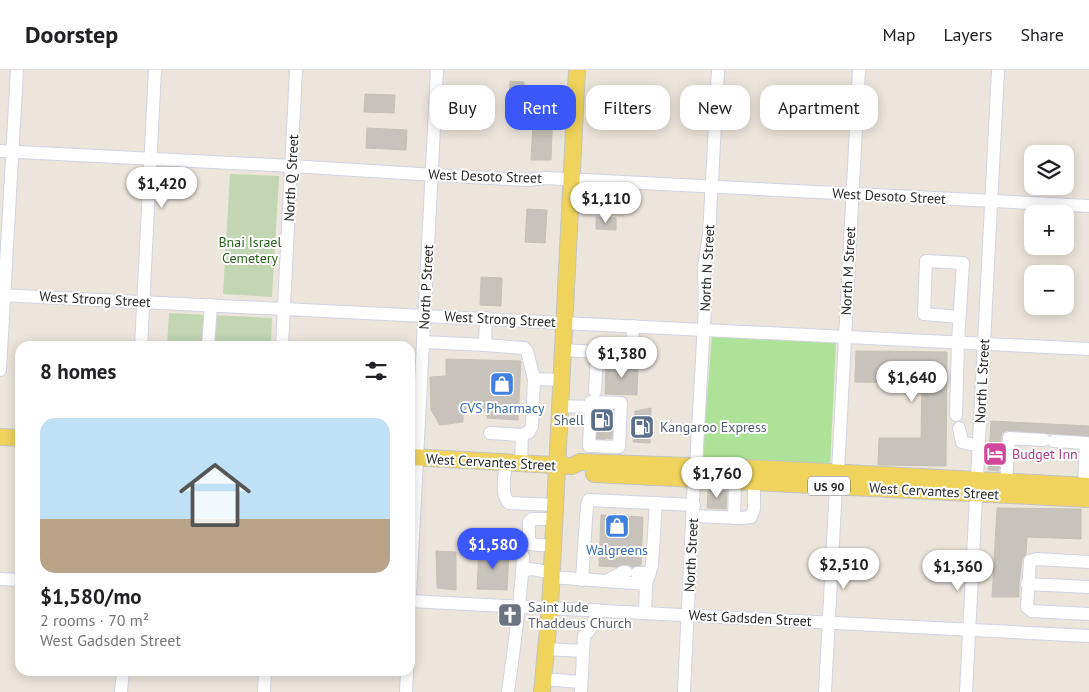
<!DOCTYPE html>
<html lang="en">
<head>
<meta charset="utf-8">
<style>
  body { margin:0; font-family:"PT Sans",sans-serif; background:#f6f6f6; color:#202124; height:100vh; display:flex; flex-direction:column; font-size:19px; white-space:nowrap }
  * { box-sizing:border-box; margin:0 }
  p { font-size:16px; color:#757577 }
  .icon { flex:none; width:28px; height:28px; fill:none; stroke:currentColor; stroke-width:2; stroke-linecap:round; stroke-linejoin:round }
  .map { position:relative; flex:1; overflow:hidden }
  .side { position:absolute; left:15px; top:271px; width:400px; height:335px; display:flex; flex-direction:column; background:#fff; border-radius:15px; box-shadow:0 2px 12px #0003 }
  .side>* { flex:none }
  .top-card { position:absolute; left:430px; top:15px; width:475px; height:45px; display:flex; gap:10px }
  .controls { position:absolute; left:1024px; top:75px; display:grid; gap:10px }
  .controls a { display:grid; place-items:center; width:50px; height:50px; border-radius:10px; background:#fff; box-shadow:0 2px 12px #0003; font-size:25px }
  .price { position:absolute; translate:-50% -42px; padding:0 11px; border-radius:18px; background:#fff; color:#222; font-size:16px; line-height:32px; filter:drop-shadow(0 1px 2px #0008) }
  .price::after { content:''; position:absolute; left:50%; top:30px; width:15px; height:11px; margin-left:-8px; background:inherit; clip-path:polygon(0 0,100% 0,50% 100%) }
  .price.on { background:#3b57f9; color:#fff }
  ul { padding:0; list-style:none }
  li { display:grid; align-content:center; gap:10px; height:265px; padding:0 25px }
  li span { display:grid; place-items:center; height:155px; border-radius:15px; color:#555 }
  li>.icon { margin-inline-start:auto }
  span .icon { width:90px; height:90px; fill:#fffc; stroke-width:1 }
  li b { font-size:21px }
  h2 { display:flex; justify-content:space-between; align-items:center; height:60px; padding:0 25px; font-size:21px }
  .tag { padding:0 18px; border-radius:15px; background:#fff; box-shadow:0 2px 12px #0003; font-size:18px; line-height:45px }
  .tag.on { background:#3b57f9; color:#fff }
  header { display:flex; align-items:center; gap:30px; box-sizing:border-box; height:70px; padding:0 25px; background:#fff; border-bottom:1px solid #e0e0e0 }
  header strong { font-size:24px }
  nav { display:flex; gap:28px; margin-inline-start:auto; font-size:18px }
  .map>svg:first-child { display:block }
  .green { fill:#aee298 }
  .cemetery { fill:#c2d6b3 }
  .building { fill:#c7c2bb; stroke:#c7c1b5 }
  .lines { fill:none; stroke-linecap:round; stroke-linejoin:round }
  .minor-tunnel { stroke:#c5c0b8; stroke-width:12; stroke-dasharray:12 6; stroke-linecap:butt }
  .minor-casing { stroke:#d1d3e3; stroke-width:14 }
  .major-casing { stroke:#c3c3c3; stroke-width:18 }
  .minor { stroke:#fff; stroke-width:12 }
  .major { stroke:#f0d35c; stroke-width:16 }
  .labels { text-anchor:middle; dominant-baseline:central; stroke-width:4; stroke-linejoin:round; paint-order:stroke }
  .shield { fill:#fff; stroke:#6a6a6a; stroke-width:1 }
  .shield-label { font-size:12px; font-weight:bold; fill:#2a2a2a }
  .street-label { font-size:14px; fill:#2a2a2a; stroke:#fff }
  .park-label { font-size:14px; fill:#27661a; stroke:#fff }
  .shop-label { font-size:14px; fill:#366cbe; stroke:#fff }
  .service-label { font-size:14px; fill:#4e5e75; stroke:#fff; text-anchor:end }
  .hotel-label { font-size:14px; fill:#b23c85; stroke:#fff; text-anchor:start }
  .worship-label { font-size:14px; fill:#5b616d; stroke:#fff; text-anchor:start }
</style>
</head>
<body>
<header>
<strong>Doorstep</strong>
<nav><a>Map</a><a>Layers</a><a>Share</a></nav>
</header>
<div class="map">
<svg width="1089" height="622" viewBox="0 0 1089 622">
  <rect width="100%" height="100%" fill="#ece5dc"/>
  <polygon class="green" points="712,265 836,272 830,397 702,392"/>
  <g class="cemetery">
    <polygon points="230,104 279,106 272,227 223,224"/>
    <polygon points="169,243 272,248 271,276 167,276"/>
  </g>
  <g class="building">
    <polygon points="510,11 524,12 522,34 509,33"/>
    <polygon points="365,24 395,25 394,43 364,42"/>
    <polygon points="534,36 553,37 551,90 531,90"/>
    <polygon points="367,58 407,60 406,80 366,78"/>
    <polygon points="527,139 547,140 545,173 525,172"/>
    <polygon points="596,147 616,148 616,160 596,159"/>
    <polygon points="481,207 502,208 501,236 480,235"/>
    <polygon points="856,281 947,282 946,396 878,395 879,368 921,368 922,313 855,312"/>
    <polygon points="446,289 521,291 518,350 487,348 487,341 463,342 463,352 440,355 431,340 430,307 446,306"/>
    <polygon points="606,293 638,294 637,325 605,324"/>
    <polygon points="651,338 650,373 633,372 635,341"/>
    <polygon points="599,340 613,341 611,369 597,368"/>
    <polygon points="991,351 1089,356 1089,366 1006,361 1002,363 1001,367 999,401 988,400"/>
    <polygon points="708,420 727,421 726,439 707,438"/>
    <polygon points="997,438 1081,439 1081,469 1027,467 1026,484 1022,490 1019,513 1019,527 992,527"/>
    <polygon points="601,445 643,447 641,495 632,497 626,494 616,497 599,496"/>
    <polygon points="479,479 509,482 507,520 477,519"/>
    <polygon points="436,481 456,482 456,520 437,518"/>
  </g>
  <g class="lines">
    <g class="minor-tunnel">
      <polyline points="595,344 615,344"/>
      <polyline points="595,354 615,355"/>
      <polyline points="594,364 614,365"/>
    </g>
    <defs>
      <g id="minor">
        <polyline points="0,81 291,96 451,106 529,110 545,108 1089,136"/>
        <polyline points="0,225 1089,279"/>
        <polyline points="423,272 485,275 486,248"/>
        <polyline points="485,275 524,278 527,281 534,309 562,310"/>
        <polyline points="141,276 155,0"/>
        <polyline points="208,276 211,235"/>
        <polyline points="282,276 296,0"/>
        <polyline points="563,280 630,284 632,282 633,256"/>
        <polyline points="0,300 17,0"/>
        <polyline points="595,321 597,282"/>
        <polygon points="591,332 621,333 619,377 589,376"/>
        <polyline points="560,336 590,337"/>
        <polyline points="956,345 958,272 963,193 926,191 924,244 959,247"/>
        <polyline points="959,358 962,372 979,376"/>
        <polyline points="490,363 522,365"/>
        <polyline points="1054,371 1086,373 1084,416"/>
        <path d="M506,392C505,404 500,424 509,433L554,435"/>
        <polyline points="521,393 522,365 529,362 532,356 534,309"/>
        <polyline points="696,396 705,236 704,197 709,165 718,0"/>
        <polyline points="838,402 859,0"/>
        <polyline points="1006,411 1009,368 1044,370"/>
        <polyline points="694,446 741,448 751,447 754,439 754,412"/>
        <polyline points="734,448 735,411"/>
        <polyline points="553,476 529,474 529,452 532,449 554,449"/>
        <polyline points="1089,492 1037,489 1030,491 1027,537 1032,541 1089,544"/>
        <path d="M523,501H525L528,499C537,499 543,502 551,502"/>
        <polyline points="637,503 650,503"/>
        <polyline points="551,507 646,514 645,543"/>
        <polyline points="0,509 20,510"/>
        <polyline points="582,510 587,435 589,430 694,435"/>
        <polyline points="607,511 623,502 626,502"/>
        <polyline points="646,514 652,495 656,433"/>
        <polyline points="1027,514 1089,517"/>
        <polyline points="410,525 437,0"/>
        <polyline points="410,531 1089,566"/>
        <polyline points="546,579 583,581"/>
        <polyline points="543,609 581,612"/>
        <polyline points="121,622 123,601"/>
        <polyline points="264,622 265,601"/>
        <polyline points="406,622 407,601"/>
        <path d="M508,622C514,577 521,531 523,486"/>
        <path d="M581,622L584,566C592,558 595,552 597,540"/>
        <polyline points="684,622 694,409"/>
        <polyline points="825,622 836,416"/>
        <polyline points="966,622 998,0"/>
      </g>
      <g id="major">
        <polyline points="0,367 20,368"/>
        <polyline points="410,387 572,396 580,392 773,399 1089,416"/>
        <polyline points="594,404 1089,429"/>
        <polyline points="542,622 550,538 577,0"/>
      </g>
    </defs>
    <use href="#minor" class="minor-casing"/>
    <use href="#major" class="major-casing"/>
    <use href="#minor" class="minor"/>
    <use href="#major" class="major"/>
  </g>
  <defs>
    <symbol id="shop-square" viewBox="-11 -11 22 22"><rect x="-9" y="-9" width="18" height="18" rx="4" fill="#3f7fe0" stroke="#fff"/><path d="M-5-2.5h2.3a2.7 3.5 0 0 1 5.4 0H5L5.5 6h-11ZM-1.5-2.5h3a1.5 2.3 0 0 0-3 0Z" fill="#fff"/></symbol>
    <symbol id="fuel-square" viewBox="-11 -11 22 22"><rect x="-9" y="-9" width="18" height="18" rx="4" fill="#5c6f8a" stroke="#fff"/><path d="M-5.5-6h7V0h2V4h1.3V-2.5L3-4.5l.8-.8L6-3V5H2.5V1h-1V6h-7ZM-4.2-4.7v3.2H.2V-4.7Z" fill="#fff"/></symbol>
    <symbol id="hotel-square" viewBox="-11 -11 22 22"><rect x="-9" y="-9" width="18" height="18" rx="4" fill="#d1479c" stroke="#fff"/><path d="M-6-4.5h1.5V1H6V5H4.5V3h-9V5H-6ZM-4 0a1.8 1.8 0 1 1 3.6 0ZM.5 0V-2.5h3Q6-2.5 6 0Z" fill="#fff"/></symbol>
    <symbol id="church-square" viewBox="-11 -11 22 22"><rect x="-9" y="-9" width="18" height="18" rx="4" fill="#6b7280" stroke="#fff"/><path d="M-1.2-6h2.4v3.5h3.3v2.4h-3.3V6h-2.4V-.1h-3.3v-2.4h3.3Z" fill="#fff"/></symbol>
  </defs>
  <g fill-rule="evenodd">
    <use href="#shop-square" x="488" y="300" width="28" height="28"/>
    <use href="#fuel-square" x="588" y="336" width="28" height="28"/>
    <use href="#fuel-square" x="628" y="343" width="28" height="28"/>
    <use href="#hotel-square" x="981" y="370" width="28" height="28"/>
    <use href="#shop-square" x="603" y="442" width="28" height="28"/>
    <use href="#church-square" x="496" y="531" width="28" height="28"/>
  </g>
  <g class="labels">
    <rect class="shield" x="808" y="406.5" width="42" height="19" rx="4"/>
    <g class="shield-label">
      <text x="829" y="416">US 90</text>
    </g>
    <g class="street-label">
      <text transform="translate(485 106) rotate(2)">West Desoto Street</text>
      <text transform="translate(291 108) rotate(-87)">North Q Street</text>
      <text transform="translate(889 126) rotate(3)">West Desoto Street</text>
      <text transform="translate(707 198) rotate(-87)">North N Street</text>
      <text transform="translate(848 201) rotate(-87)">North M Street</text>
      <text transform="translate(426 217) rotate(-87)">North P Street</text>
      <text transform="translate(95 229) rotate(3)">West Strong Street</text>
      <text transform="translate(500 249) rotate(3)">West Strong Street</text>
      <text transform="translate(982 311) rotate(-87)">North L Street</text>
      <text transform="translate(491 392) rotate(3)">West Cervantes Street</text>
      <text transform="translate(934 421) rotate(3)">West Cervantes Street</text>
      <text transform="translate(691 485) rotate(-87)">North Street</text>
      <text transform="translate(750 548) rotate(3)">West Gadsden Street</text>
    </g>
    <g class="park-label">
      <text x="250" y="172">Bnai Israel<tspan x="250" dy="16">Cemetery</tspan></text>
    </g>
    <g class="shop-label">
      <text x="502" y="338">CVS Pharmacy</text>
      <text x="617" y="480">Walgreens</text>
    </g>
    <g class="service-label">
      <text x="584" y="350">Shell</text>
      <text x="660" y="357" text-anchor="start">Kangaroo Express</text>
    </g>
    <g class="hotel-label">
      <text x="1012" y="384">Budget Inn</text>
    </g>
    <g class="worship-label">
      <text x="528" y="537">Saint Jude<tspan x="528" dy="16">Thaddeus Church</tspan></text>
    </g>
  </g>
</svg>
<div class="controls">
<a><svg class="icon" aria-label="layers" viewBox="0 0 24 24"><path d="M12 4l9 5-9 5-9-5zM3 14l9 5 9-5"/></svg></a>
<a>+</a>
<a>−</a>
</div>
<b class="price" style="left:162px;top:139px">$1,420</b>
<b class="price" style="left:606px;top:154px">$1,110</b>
<b class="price" style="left:622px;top:309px">$1,380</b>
<b class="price" style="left:912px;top:333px">$1,640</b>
<b class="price" style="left:717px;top:429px">$1,760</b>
<b class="price on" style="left:493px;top:500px">$1,580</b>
<b class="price" style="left:844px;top:520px">$2,510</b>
<b class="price" style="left:958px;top:522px">$1,360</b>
<div class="top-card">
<a class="tag">Buy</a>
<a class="tag on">Rent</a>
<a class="tag">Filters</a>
<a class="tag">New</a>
<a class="tag">Apartment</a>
</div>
<section class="side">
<h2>8 homes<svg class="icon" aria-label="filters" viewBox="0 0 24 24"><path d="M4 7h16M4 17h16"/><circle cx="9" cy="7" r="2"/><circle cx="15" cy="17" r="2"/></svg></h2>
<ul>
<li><span style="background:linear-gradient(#bfe0f5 65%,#b9a48a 0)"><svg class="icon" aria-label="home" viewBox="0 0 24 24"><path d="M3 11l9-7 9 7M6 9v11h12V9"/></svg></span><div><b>$1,580/mo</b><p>2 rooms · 70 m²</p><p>West Gadsden Street</p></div></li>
</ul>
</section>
</div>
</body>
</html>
